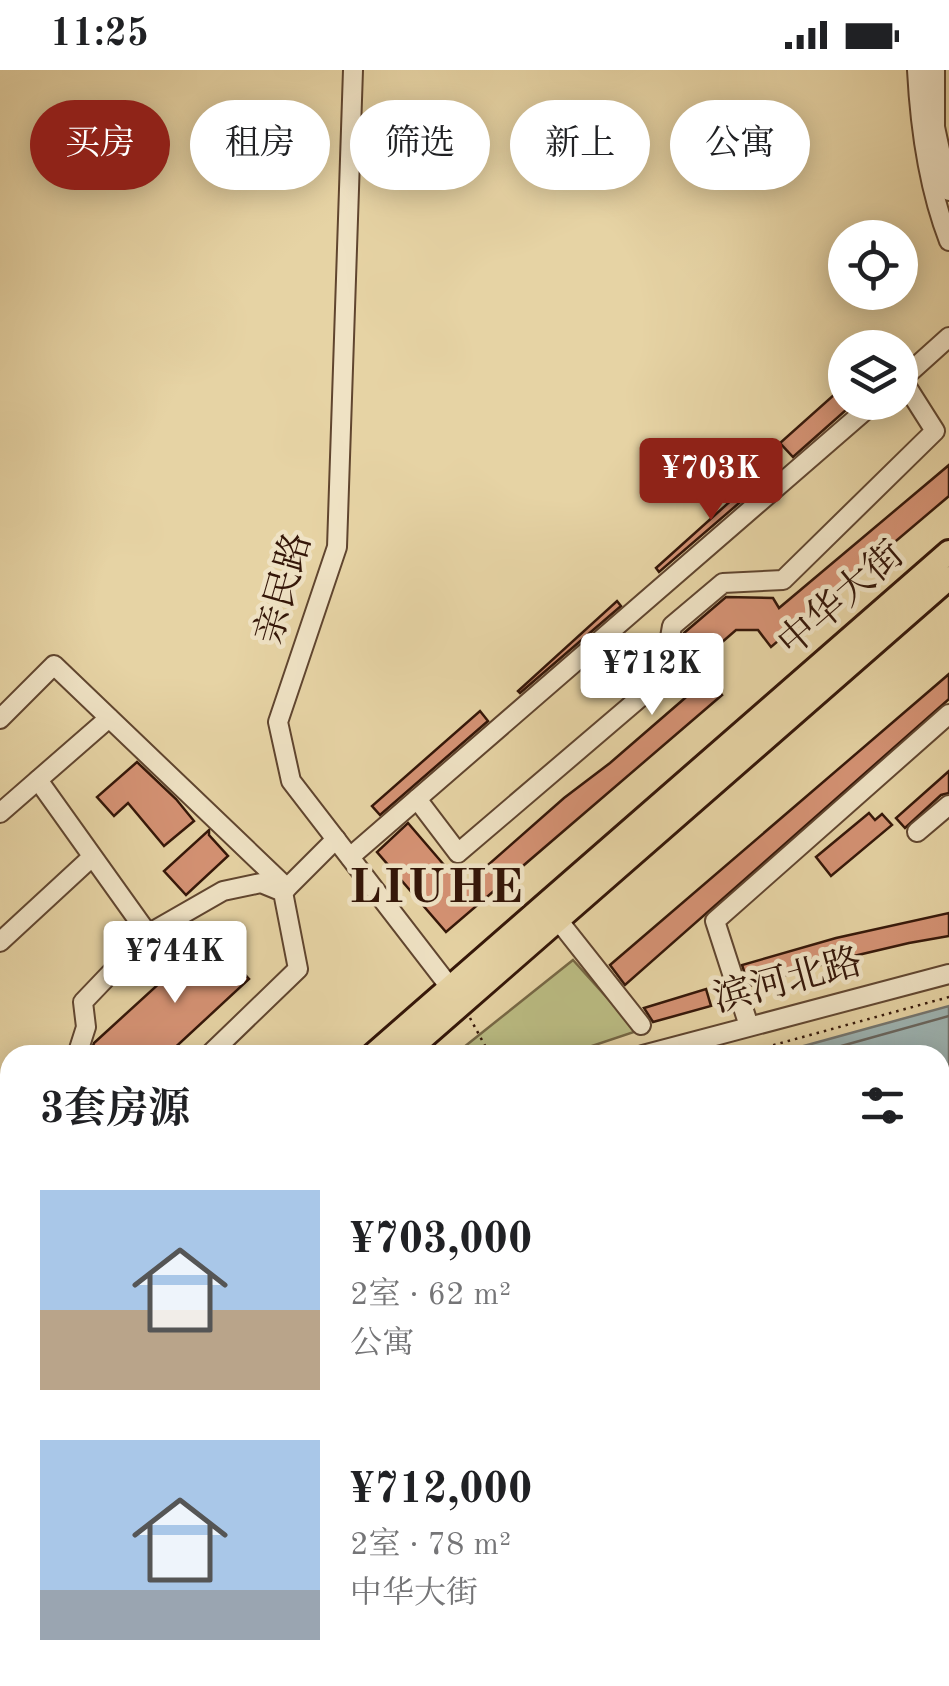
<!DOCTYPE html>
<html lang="zh">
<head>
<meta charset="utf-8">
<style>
  body { margin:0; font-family:"Old Standard TT","Noto Serif SC",serif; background:#f2f2f2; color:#202124; height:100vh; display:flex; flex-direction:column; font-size:38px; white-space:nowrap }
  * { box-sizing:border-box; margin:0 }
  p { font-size:32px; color:#757577 }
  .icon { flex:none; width:55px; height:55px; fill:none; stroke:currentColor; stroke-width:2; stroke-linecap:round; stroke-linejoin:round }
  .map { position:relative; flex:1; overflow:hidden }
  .side { position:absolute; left:0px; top:975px; width:950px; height:642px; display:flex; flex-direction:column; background:#fff; border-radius:30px 30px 0 0; box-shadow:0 5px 25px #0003 }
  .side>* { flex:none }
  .guide { position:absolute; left:30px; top:30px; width:890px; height:90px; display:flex; gap:20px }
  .controls { position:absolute; left:828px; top:150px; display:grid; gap:20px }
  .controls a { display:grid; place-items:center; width:90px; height:90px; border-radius:50%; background:#fff; box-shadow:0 5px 25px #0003; font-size:50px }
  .price { position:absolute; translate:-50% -85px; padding:0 22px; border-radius:10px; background:#fff; color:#222; font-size:32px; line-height:65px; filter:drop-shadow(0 2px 5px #0008) }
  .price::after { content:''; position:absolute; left:50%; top:60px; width:30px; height:22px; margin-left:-15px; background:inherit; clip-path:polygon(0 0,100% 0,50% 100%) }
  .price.on { background:#8f2418; color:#fff }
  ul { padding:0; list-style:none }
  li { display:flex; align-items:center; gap:30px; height:250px; padding:0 40px }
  li span { display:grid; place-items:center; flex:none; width:280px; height:200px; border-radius:0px; color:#555 }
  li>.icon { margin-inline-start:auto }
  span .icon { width:120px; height:120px; fill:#fffc; stroke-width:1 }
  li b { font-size:42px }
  h2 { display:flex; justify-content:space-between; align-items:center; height:120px; padding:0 40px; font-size:42px }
  .tag { padding:0 35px; border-radius:45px; background:#fff; box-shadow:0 5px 25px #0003; font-size:35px; line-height:90px }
  .tag.on { background:#8f2418; color:#fff }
  .status { display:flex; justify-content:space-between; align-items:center; height:70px; padding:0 50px; background:#fff; direction:ltr }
  .status svg { height:28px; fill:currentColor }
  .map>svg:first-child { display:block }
  .green { fill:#babb82; stroke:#776845; stroke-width:2.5 }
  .water { fill:#9db4b3; stroke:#73756f; stroke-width:2.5 }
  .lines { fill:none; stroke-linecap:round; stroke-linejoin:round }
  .shore { stroke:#68655e; stroke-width:2.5 }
  .building { fill:#d59274; stroke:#341608; stroke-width:2.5 }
  .minor-casing { stroke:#60452f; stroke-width:22 }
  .major-casing { stroke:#341608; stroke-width:28 }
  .path { stroke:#341608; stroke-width:2.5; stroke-dasharray:2.5 5; stroke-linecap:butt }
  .minor { stroke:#efe2c4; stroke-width:18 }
  .major { stroke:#e6d3a4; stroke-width:22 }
  .labels { text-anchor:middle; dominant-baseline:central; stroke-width:9; stroke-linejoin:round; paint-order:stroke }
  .street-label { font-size:38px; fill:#341608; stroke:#efe2c4 }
  .district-label { font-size:48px; font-weight:bold; letter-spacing:2.5px; fill:#341608; stroke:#efe2c4 }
</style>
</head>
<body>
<div class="status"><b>11:25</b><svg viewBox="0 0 49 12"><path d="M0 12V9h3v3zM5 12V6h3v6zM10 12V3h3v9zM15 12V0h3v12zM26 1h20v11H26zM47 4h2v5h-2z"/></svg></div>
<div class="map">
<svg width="949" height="1616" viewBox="0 0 949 1616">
  <rect width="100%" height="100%" fill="#e6d3a4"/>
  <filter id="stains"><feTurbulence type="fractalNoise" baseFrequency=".002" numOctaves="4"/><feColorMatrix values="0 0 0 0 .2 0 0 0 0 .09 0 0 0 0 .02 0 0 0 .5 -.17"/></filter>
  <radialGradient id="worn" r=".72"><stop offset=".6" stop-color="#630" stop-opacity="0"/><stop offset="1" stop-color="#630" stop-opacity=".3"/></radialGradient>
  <polygon class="green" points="573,890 637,961 565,985 454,985"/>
  <g class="water">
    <polygon points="949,936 949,1117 940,1118 940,985 771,985"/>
    <polygon points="112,1608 266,1608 265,1616 111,1616"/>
  </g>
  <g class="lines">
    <polyline class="shore" points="809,985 949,946"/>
  </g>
  <g class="building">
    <polygon points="845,315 845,332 855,332 793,387 780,373"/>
    <polygon points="949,395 949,426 771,577 758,560 736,560 713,580 707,606 722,625 446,862 377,782 408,753 463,817 564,728 610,693 685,628 674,614 684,563 726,527 773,528 779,538"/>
    <polygon points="755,409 760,415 659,502 656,498"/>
    <polygon points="617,531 621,536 520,623 518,621"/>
    <polygon points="949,604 949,629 625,915 610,895"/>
    <polygon points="480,641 488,651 380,745 372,736"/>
    <polygon points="137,692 176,729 194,751 164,776 128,733 114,746 97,727"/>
    <polygon points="949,701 949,723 941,725 905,758 896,748"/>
    <polygon points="869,743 875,750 882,744 892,755 831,806 816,787"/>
    <polygon points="209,760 209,765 228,786 186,825 164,801"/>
    <polygon points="949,843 949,866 909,873 841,889 749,916 742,895 836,868"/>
    <polygon points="210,867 249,909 167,985 90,985 94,973"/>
    <polygon points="706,919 711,936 653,952 644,938"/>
    <polygon points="0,1155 10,1168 10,1231 0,1238"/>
    <polygon points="0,1467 10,1484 10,1538 0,1523"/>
  </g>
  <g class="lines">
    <defs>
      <g id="minor">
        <polyline points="353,0 337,477 278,652 291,711 456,925"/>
        <path d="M917,0C920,58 928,117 949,171"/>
        <polyline points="935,0 935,57 949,121"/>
        <polyline points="900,311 949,267"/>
        <polyline points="0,649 54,595 287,818"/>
        <polyline points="38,710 148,864 223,821 261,813 283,822 298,899 209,985"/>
        <polyline points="417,729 458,783 663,608 672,556 723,513 783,510 935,361 902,309"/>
        <polyline points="0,743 109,648"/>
        <polyline points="917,762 949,735"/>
        <polyline points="350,787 875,332"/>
        <polyline points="283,822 336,769"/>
        <polyline points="558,850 641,955"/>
        <polyline points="0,872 92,787"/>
        <polyline points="749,956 715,851 949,644"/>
        <polyline points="77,985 86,957 83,932 148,864"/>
        <polyline points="643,985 949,904"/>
        <polyline points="0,1019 10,1022"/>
        <polyline points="0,1116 10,1128"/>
        <polyline points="940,1135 949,1134"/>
        <polyline points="940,1307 945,1315 949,1315"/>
        <polyline points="940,1401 949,1396"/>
        <polyline points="0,1442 10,1460"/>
        <polyline points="532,1608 537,1616"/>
        <polyline points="796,1608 801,1616"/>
        <polyline points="914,1608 919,1616"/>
        <polyline points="18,1616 31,1608"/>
        <polyline points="79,1616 80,1608"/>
        <polyline points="281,1616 282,1608"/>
        <polyline points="420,1616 434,1608"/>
        <polyline points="573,1616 588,1608"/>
        <polyline points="766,1616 780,1608"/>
        <polyline points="859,1616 872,1608"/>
      </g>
      <g id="major">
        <polyline points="373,985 949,482"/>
        <polyline points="403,985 949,508"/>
        <polyline points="0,1280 10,1273"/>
        <polyline points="0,1310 10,1302"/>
      </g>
    </defs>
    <use href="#minor" class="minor-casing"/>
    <use href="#major" class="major-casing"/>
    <g class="path">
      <polyline points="470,948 490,985"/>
      <polyline points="737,985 949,927"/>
      <polyline points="940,1208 949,1207"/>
      <polyline points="940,1466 949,1460"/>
      <polyline points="940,1472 949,1487"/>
      <polyline points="103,1616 104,1608"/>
      <polyline points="320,1616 321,1608"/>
    </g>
    <use href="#minor" class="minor"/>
    <use href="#major" class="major"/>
  </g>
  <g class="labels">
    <g class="street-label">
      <text transform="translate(285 519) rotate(-74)">亲民路</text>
      <text transform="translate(842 530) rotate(-41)">中华大街</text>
      <text transform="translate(788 912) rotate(-15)">滨河北路</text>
    </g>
    <g class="district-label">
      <text x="437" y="819">LIUHE</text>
    </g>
  </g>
  <rect width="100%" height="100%" filter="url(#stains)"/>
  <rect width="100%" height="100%" fill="url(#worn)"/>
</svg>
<div class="controls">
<a><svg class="icon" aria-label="locate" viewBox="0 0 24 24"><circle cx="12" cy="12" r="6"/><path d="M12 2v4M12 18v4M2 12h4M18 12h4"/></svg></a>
<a><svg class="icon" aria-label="layers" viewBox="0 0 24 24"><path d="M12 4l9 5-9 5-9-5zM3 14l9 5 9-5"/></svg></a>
</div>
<b class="price on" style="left:711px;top:453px">¥703K</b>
<b class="price" style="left:652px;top:648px">¥712K</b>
<b class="price" style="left:175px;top:936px">¥744K</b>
<div class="guide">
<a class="tag on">买房</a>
<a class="tag">租房</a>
<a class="tag">筛选</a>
<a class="tag">新上</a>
<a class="tag">公寓</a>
</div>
<section class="side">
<h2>3套房源<svg class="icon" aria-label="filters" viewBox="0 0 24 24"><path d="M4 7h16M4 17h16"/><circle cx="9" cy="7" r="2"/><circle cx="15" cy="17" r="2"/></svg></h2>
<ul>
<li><span style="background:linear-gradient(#a9c7e8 60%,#b9a48a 0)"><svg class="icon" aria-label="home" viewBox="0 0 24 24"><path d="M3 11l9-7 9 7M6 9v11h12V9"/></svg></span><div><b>¥703,000</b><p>2室 · 62 m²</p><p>公寓</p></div></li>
<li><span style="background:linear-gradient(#a9c7e8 75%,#9aa5b1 0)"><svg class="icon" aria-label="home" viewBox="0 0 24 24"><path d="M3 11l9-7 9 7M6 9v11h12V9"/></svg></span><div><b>¥712,000</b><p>2室 · 78 m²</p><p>中华大街</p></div></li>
</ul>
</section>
</div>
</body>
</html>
